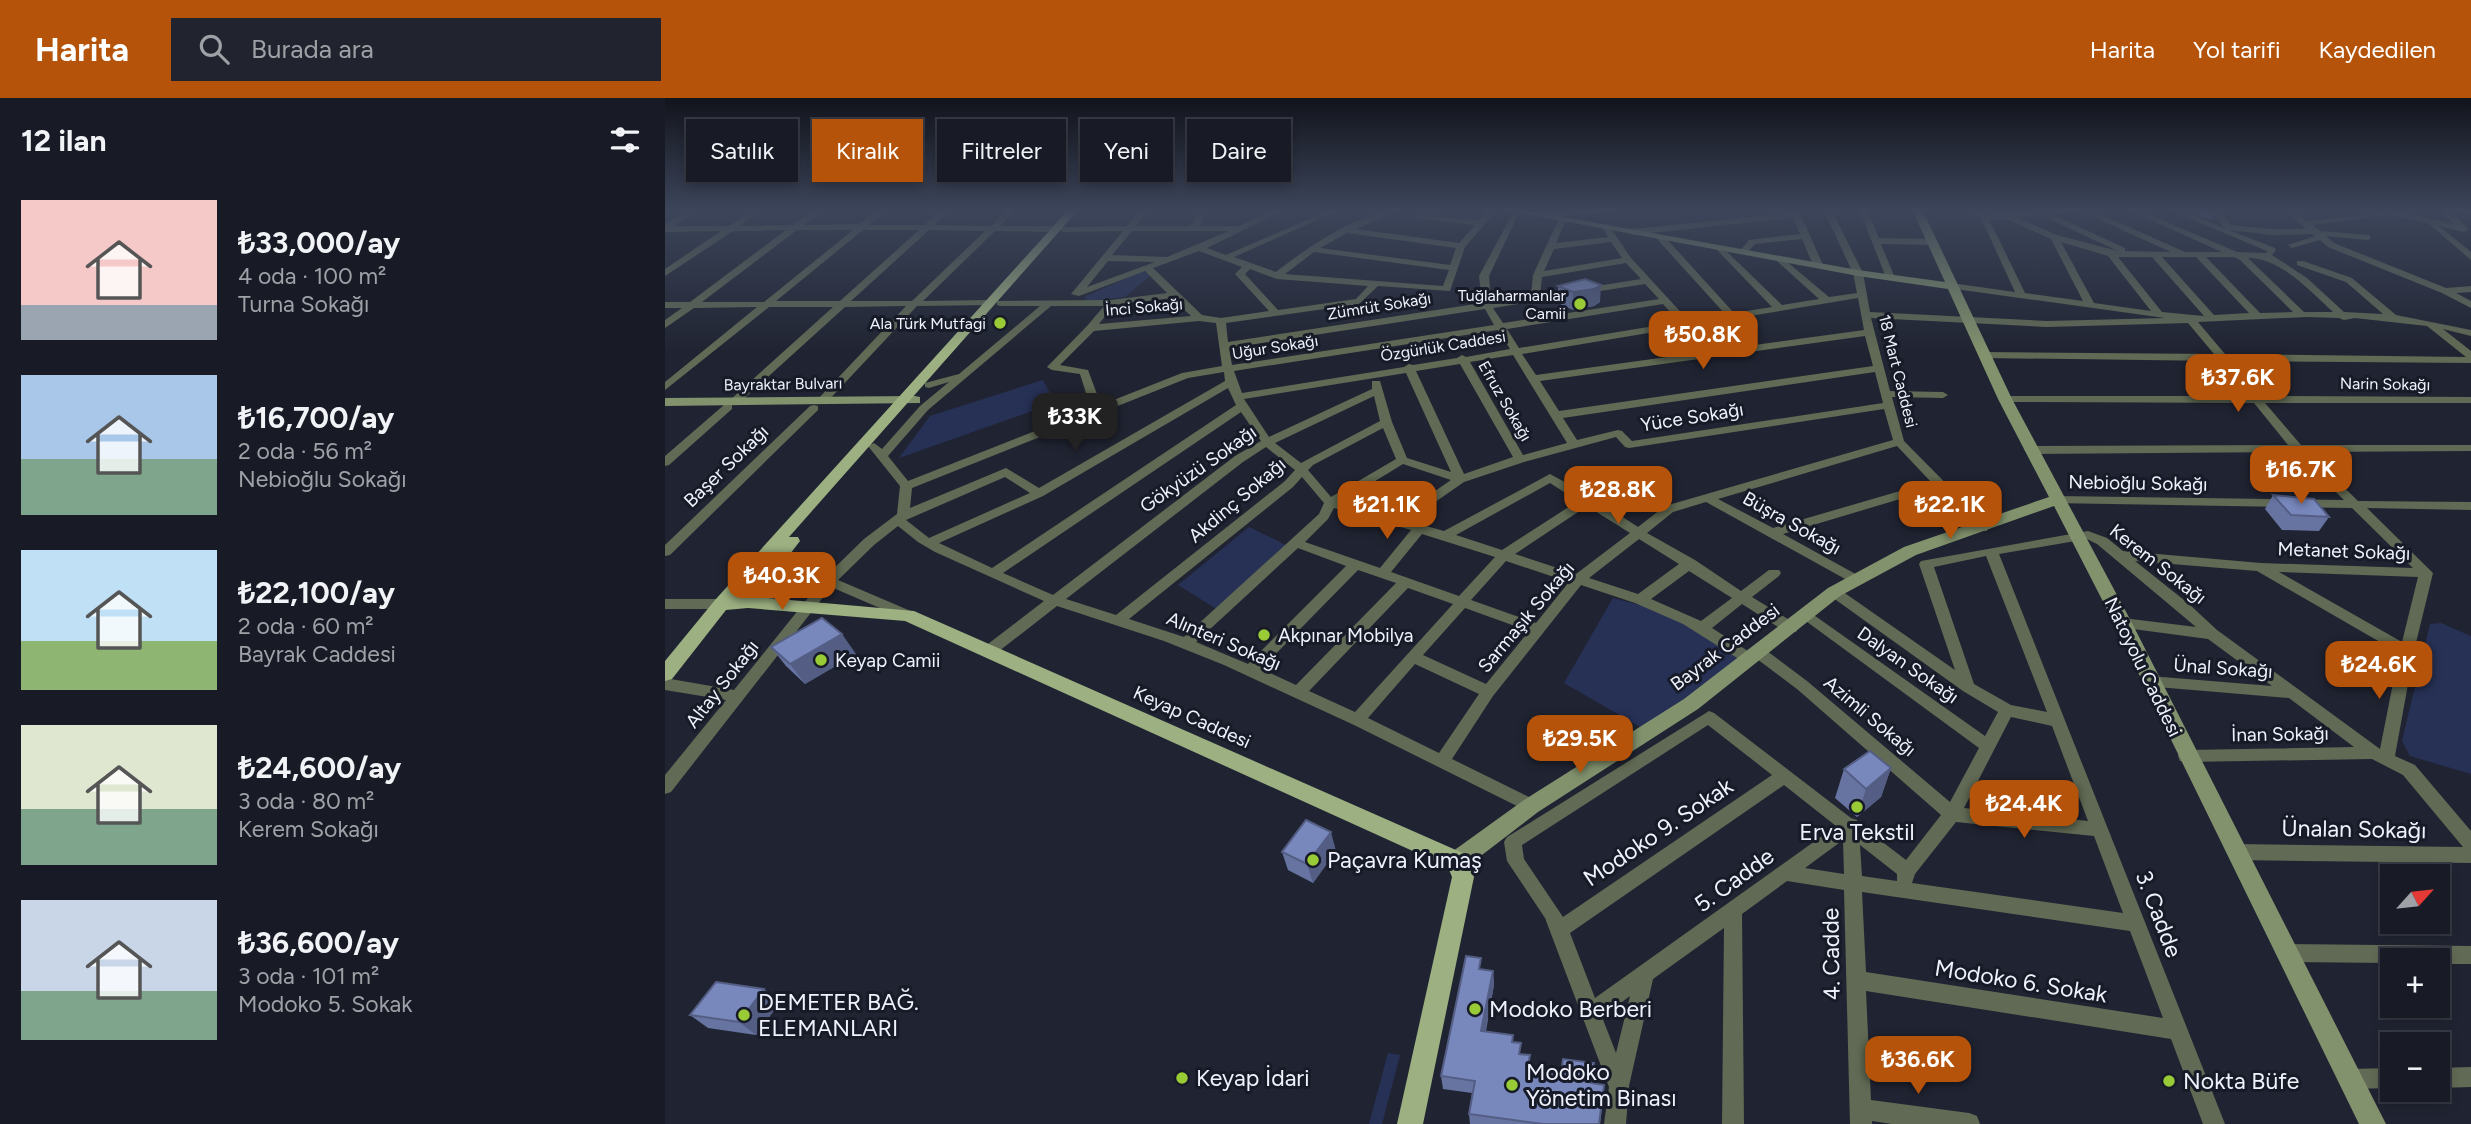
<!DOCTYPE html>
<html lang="tr">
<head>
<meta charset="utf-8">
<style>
  body { margin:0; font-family:Figtree,sans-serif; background:#21242e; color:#f1f3f6; height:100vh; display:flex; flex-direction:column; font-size:26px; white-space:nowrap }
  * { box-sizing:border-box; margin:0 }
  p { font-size:23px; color:#9fa1a7 }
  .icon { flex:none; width:38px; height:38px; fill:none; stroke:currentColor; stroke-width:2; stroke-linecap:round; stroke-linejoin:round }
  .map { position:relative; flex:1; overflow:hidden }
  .drawer { display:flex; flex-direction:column; background:#181b26; width:665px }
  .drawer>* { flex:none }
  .hud { position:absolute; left:21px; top:21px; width:665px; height:63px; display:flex; gap:14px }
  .needle { width:46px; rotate:63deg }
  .tools { position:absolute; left:1715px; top:766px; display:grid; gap:14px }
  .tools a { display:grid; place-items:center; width:70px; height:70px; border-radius:0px; background:#181b26; box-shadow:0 4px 10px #0003,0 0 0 2px #363943; font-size:35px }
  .price { position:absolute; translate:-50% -60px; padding:0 16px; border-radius:14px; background:#b45309; color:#fff; font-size:23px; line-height:46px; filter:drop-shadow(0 2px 4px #0008) }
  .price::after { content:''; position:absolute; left:50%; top:42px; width:21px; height:16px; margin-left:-10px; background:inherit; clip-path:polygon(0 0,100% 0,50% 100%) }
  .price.selected { background:#222; color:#fff }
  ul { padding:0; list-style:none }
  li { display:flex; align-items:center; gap:21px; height:175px; padding:0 21px }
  li span { display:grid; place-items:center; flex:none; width:196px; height:140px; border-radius:0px; color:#555 }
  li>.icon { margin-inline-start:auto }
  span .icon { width:84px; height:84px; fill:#fffc; stroke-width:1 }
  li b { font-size:30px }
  h2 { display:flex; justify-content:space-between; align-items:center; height:84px; padding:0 21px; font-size:30px }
  .tag { padding:0 24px; border-radius:0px; background:#181b26; box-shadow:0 4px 10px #0003,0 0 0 2px #363943; font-size:24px; line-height:63px }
  .tag.selected { background:#b45309; color:#fff }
  header { display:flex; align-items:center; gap:42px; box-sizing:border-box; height:98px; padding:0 35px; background:#b45309; color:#fff }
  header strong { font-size:33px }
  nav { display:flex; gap:38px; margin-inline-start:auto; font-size:24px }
  .search { width:490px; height:63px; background:#21242e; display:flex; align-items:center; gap:18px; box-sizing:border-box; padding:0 24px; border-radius:0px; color:#9fa1a7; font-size:26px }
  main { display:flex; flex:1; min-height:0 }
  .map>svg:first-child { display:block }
  .green { fill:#273156 }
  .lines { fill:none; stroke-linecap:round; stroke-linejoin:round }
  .street { fill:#616a54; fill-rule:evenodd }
  .secondary { fill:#82926d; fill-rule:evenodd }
  .primary { fill:#9cb081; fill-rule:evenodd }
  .wall { fill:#6774a2 }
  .shaded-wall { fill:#545e84 }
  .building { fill:#7887bc; stroke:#545e84; stroke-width:2 }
  .poi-dot { fill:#98cb36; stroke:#171b28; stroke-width:2.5 }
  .labels { text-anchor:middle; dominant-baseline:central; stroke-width:6; stroke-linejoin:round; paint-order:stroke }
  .far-poi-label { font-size:16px; fill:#eff2fc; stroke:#171b28; text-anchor:end }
  .far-street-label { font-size:16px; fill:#eff2fc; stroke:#171b28 }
  .street-label { font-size:19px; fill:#eff2fc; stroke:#171b28 }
  .poi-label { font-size:19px; fill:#eff2fc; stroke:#171b28; text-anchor:start }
  .near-street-label { font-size:23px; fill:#eff2fc; stroke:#171b28 }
  .near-poi-label { font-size:23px; fill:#eff2fc; stroke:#171b28; text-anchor:start }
</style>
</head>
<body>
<header>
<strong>Harita</strong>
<div class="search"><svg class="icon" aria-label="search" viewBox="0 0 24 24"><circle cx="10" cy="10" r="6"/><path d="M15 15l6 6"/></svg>Burada ara</div>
<nav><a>Harita</a><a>Yol tarifi</a><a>Kaydedilen</a></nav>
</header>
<main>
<section class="drawer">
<h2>12 ilan<svg class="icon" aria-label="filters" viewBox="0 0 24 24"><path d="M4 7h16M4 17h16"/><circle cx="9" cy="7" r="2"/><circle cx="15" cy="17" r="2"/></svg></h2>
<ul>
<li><span style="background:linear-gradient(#f6c9c9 75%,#9aa5b1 0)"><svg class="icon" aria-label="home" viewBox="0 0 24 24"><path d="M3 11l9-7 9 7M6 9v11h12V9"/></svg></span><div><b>₺33,000/ay</b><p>4 oda · 100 m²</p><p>Turna Sokağı</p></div></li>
<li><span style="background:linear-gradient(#a9c7e8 60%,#7fa58c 0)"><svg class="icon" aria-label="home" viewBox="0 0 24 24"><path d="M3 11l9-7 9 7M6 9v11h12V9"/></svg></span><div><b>₺16,700/ay</b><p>2 oda · 56 m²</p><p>Nebioğlu Sokağı</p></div></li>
<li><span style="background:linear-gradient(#bfe0f5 65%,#8fb573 0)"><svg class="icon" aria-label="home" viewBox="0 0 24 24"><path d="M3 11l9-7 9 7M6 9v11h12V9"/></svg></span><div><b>₺22,100/ay</b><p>2 oda · 60 m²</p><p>Bayrak Caddesi</p></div></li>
<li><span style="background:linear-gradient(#dfe7d0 60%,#7fa58c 0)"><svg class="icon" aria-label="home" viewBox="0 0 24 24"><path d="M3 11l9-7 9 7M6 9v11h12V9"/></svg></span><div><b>₺24,600/ay</b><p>3 oda · 80 m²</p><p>Kerem Sokağı</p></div></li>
<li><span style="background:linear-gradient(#c9d6e8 65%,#7fa58c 0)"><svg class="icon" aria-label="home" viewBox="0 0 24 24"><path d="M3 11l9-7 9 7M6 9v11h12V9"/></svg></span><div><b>₺36,600/ay</b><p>3 oda · 101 m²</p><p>Modoko 5. Sokak</p></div></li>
</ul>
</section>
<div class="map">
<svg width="1806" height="1026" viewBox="0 0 1806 1026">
  <rect width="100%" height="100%" fill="#202432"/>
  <g class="green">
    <polygon points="478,173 485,178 460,199 423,203 419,199"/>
    <polygon points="378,282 390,305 234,360 265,318"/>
    <polygon points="584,429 623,448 553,512 513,487"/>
    <polygon points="948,500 1005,515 1079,565 977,630 899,585"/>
    <polygon points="1776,525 1806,538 1806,676 1745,658 1737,643 1765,526"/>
    <polygon points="723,955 735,957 717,1026 704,1026"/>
  </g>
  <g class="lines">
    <g class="street">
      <path d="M26,111H35L9,128H64L89,111H98L75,128L128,127L150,111H159L139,127L194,126L213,111H222L204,127H259L277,111H286L269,127L326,128L343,111H352L335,128H390L394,131L390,134L330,133L258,203L324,202L327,203V207L252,208L161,305H153V301L241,208L180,209L73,306L67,307V311L4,367L0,368V358L59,307L65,306V302L168,209H104L0,292V284L92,209L29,210L0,230V222L17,210H0V204H25L121,132L68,133L0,178V171L56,133L0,134V126ZM132,132H188L99,204H37ZM198,132H254L175,203H111ZM264,132L320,133L247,203H186Z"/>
      <path d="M476,111H484L471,128H525L537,111H545L534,128H574L611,111H621L542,150L561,157L667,111H677L569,159L611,174C640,151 699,110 738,111L691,131L794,145L810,127L753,121L749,119L767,111H778L764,118L814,122L825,111H833L800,149L785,193L713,188L694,206L561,225L563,244L817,205L814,178L850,111L855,113L824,178L826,204L866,198L868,177L895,118L879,119L875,117L876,115L926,111H958L954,113L899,118L902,120L891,145L943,139L936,128L943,126L966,160L1023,222L1060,216L993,142V138H999L1069,215L1107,209L1052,152L1051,150L1055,147L1117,207L1154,201L1112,163V159L1115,158L1164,199L1192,195L1188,175L1158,111H1166L1198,175L1205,214L1382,223L1500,220L1283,190L1281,188L1286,185L1350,194L1316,120L1301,111H1311L1321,116L1375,112L1424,111L1520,154H1557L1461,111H1471L1572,154L1601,155L1602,153L1502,111H1513L1559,130L1546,111H1554L1566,127L1607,131H1641L1619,111H1628L1642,123L1714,115L1705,111H1719L1789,126L1773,111H1782L1804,131L1799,134L1774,128L1806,154V162L1763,125L1726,117L1647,127L1656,133L1705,137V141L1702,142L1661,138L1669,145L1781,190L1806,188V194L1791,195L1806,203V210L1777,195L1663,149L1655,142L1627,150L1623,147L1650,138L1647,136L1607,137L1564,132L1610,150L1611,152L1607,157L1642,180L1679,214L1718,216L1681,184L1632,167V163H1638L1687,180L1731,217L1806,232V238L1778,231L1806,253V265L1565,263L1595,298L1806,299V305H1600L1636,347H1806V353L1643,354L1693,403L1806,404V412L1702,410L1768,475L1749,553L1730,658L1750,667L1806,733V765L1571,762L1565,759L1562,754L1565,749L1571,746L1798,749L1738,677L1707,661L1521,664L1515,663L1513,658L1515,653L1521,652L1689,649L1624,600L1480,588L1477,584L1480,580L1485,578L1607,588L1543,541L1453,529L1451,525L1453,521L1458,520L1531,529L1432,446L1422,441L1334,456L1560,1026H1538L1506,941L1201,893L1206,1002L1304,1015L1312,1018L1315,1026H1227L1207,1023V1026H1185L1179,792L1122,783L1077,816L1079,1026H1057L1059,830L988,881L964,988L961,1026H939L944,989L880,820L842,763L839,744L842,739L1044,613L1049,615L1186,720L1192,722L1194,726L1241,762L1276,717L1132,591L1092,561L1090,565H1080L1018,526L970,505L916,487L828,598L787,661L872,703L874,708L872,713L866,715L689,627L559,567L499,543L392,508L329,557H319L317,553L319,549L379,503L270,454L253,444L233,428L209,447L173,482L248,514L250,517L248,520H238L166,489L6,694L0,696V677L61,602L0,592V580L69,592L159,480L199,441L232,416L235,388L203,348L209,345L217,351L255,308L284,284L264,290L260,289V285L294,276L375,208H335L332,207V203L446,202L502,195L480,173L414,198L406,196L458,133L399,134L396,133V129L462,128ZM1415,113L1506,154L1460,153V150L1386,116ZM1375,117L1453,153L1392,137L1353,120ZM1324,121H1341L1386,141L1418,203L1360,195ZM467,133H564L502,159L447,157ZM682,135L791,150L785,167L655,150ZM946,144L957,160L879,173L889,151ZM1396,144L1443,158L1486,213L1429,205ZM534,153L577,169L570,176L604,213L556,220L537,217L488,170ZM649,154L784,172L778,188L620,176ZM1453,159H1487L1539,218L1497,214ZM1497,159H1531L1584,215L1549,217ZM1541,159H1569L1575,162L1628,214L1595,215ZM1583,160C1616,160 1644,192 1668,214H1639ZM443,163L490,164L422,189ZM961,165L976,181L875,197L877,179ZM585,171L612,181L703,188L691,201L613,212L580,176ZM980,186L994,201L838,225L828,210ZM507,200L526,218L434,226L449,207ZM1193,200L1199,232L871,277L857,256ZM998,206L1014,224L854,250L842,231ZM386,208H439L422,228L382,269L387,272L415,276L426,311L243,383L223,358L263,312ZM820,211L829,227L567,267L564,250ZM1642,219L1674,220L1679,222L1690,220L1762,228L1801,259L1560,256L1533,224ZM1206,220L1382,229L1523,225L1549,256L1319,254L1314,257L1319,260L1554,263L1583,298H1340L1335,301L1340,304L1589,305L1623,347L1365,348L1359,352L1365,356L1630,354L1679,402L1391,398L1387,399L1385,402L1387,405L1687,410L1748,470L1596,465L1458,453L1442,440L1423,433L1256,463L1254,466L1290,572L1174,491H1164L1162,494L1164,497L1298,593L1333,614L1320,638L1146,515H1136L1134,518L1314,650L1285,704L1142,583L1098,550H1088L1086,555L1047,530L1077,506L1121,534H1131L1133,530L1131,526L1087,499L1114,478L1116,475L1114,472H1104L1076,493L1030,462L982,435L1008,414L1041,404L1191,487L1198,482L1196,479L1118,436L1272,390L1312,433H1322L1323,430L1322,427L1239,343L1227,299L1278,300L1283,297L1278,294L1225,293ZM534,223L551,225L557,268L517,275L436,307L423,272L395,267L429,233ZM833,232L845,251L801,259L797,257L792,260L748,267L744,266L739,269L577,295L569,273ZM1200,238L1208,268L894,313L875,283ZM848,257L902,345L858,357L805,264ZM795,266L848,359L799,376L751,273ZM559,274L560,283L374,390L341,370L245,410L247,390L523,280ZM1210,274L1218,305L967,343L957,333L953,332L912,342L898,320ZM741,275L786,374L742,360L727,324L715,283H707V291L604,339L579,301ZM563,290L571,307L327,470L274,445L378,398ZM709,298L715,323L636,365L610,345ZM1219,311L1228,342L1000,408L973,429L927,399L885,376L779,433L743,423L799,384L859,364L951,339L960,349L964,350ZM576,314L596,343L570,358L388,497L338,475ZM718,330L731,361L666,399L643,372L648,367ZM1232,348L1266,384L1108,430L1053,401ZM601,349L630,372L620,383L451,517L401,501L578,364ZM738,366L786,382L731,420L676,404ZM340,379L365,395L264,440L241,422ZM637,379L659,405L654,416L519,539L464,521L628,389ZM885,385L913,403L837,452L791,437ZM922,408L965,435L911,476L850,456ZM669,410L746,432L715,470L640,444L663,421ZM757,436L830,459L794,498L726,474ZM974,441L1014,466L973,496L924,480ZM633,450L681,468L583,566L531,544ZM1321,458L1382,614L1346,607L1309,586L1269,469ZM841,463L904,484L871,525L806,502ZM1470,463L1592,473L1734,555L1715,651L1552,532L1524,506ZM693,472L731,485L631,587L596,571ZM1024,473L1067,500L1036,523L986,501ZM1614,474L1753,479L1737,544ZM743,490L788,506L690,614L644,593ZM800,510L864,533L821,586L758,557ZM750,566L814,596L774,655L703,620ZM1346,619L1387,628L1423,723L1299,710ZM1043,627L1107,677L898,819L859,761L857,747ZM1119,687L1171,728L930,900L905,835ZM1291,724L1429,738L1458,815L1247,785L1250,776ZM1178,742L1179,776L1140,770ZM1195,747L1232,776V783L1197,778ZM1197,794L1465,833L1498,920L1201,874ZM965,898L951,955L937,919Z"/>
      <polygon points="1124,111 1132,111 1136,117 1158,167 1156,169 1148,167 1137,141 1090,146 1081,156 1074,154 1084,142 1135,136 1128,120 967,137 963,134 967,131 1126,115"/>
      <polygon points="1194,111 1202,111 1214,140 1267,141 1271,144 1267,147 1216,146 1230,180 1222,182"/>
      <polygon points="1786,111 1806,112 1806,116 1787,113"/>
      <polygon points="149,307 153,308 153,312 5,457 0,458 0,447 145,308"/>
      <polygon points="0,501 56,501 63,506 56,511 0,511"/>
      <polygon points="1622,846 1806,848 1806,866 1773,866 1773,863 1727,863 1727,865 1622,864 1615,861 1613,855 1615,849"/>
      <polygon points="1806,969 1806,989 1773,990 1773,970"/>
      <polygon points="1727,970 1727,990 1685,991 1678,988 1675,981 1678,974 1685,971"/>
    </g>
    <g class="secondary">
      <polygon points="833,111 854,111 1193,172 1280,184 1247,111 1257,111 1347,301 1467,525 1721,1026 1694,1026 1449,525 1389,408 1251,457 1175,498 1033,611 873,714 800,770 792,773 784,770 781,763 784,756 859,702 1019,601 1163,490 1239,449 1384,399 1333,301 1283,191 1193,178"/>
      <polygon points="250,298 255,299 255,305 0,308 0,300"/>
    </g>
    <polygon class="primary" points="404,111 414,111 124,439 133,439 135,443 92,499 249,513 800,756 809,779 758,1026 732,1026 787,779 783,769 240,523 83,510 61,512 7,581 0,583 0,563 50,502"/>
  </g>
  <g class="wall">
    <polygon points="249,111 272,111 270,113 250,112"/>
    <polygon points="1515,111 1553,111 1549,120 1544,121"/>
    <polygon points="893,188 935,204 929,208 908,212 893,205"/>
    <polygon points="1608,397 1664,419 1654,433 1617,432 1600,411"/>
    <polygon points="106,549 191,556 140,586 121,568"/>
    <polygon points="1226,670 1216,699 1192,719 1170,700 1179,671"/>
    <polygon points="671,753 648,785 623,772 617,754"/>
    <polygon points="818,872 828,873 829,887 821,933 848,937 848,944 865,972 896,977 928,978 927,985 938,1000 935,1026 805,1026 804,1016 807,995 778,991 776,978"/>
    <polygon points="99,891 115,904 91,937 43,930 25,917"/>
  </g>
  <g class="shaded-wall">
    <polygon points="1549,111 1553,111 1549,120 1544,121"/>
    <polygon points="936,187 935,204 929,208 908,212 908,194"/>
    <polygon points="177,536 191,556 140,586 125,566"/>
    <polygon points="1226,670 1216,699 1192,719 1201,691"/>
    <polygon points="666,734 671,753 648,785 642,766"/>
    <polygon points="828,873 829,887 818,946 816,933"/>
    <polygon points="99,891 115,904 91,937 74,924"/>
  </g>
  <g class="building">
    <polygon points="920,181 936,187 929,191 908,194 893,188"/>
    <polygon points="1608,397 1649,401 1664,419 1626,417"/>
    <polygon points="157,520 177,536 125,566 106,549"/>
    <polygon points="1205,653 1226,670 1201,691 1179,671"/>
    <polygon points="641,722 666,734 642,766 617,754"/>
    <polygon points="801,858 816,860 814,871 828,873 816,933 848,937 847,944 856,945 854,956 865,957 862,972 896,977 898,961 929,965 926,985 939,987 934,1026 878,1026 804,1016 810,983 776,978"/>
    <polygon points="51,884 99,891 74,924 25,917"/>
  </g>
  <linearGradient id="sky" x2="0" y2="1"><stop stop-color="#12141c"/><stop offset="0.44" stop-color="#3c455a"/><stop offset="1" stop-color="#3c455a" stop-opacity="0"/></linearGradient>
  <rect width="1806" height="254" fill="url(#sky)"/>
  <g class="poi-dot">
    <circle cx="915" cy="206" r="7"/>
    <circle cx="335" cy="225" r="7"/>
    <circle cx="599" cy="537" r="7"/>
    <circle cx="156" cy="562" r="7"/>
    <circle cx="1192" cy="709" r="7"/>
    <circle cx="648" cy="762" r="7"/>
    <circle cx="810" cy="911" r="7"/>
    <circle cx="79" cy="917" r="7"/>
    <circle cx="517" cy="980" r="7"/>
    <circle cx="1504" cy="983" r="7"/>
    <circle cx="847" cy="987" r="7"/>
  </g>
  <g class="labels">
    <g class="far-poi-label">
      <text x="901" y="197">Tuğlaharmanlar<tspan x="901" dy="18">Camii</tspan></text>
      <text x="321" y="225">Ala Türk Mutfagi</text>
    </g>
    <g class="far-street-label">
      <text transform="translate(714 208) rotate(-9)">Zümrüt Sokağı</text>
      <text transform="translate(479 209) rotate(-5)">İnci Sokağı</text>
      <text transform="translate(778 248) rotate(-9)">Özgürlük Caddesi</text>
      <text transform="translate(610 249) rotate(-9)">Uğur Sokağı</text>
      <text transform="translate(1233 273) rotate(76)">18 Mart Caddesi</text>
      <text transform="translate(118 286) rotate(-1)">Bayraktar Bulvarı</text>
      <text transform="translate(1720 286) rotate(1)">Narin Sokağı</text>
      <text transform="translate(840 303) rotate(60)">Efruz Sokağı</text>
    </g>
    <g class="street-label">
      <text transform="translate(1027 319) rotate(-9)">Yüce Sokağı</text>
      <text transform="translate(61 368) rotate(-44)">Başer Sokağı</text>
      <text transform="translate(533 371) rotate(-35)">Gökyüzü Sokağı</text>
      <text transform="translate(1473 385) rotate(1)">Nebioğlu Sokağı</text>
      <text transform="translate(572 402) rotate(-40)">Akdinç Sokağı</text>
      <text transform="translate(1127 425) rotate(29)">Büşra Sokağı</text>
      <text transform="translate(1679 453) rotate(2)">Metanet Sokağı</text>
      <text transform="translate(1493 466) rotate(38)">Kerem Sokağı</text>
      <text transform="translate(861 519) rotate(-50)">Sarmaşık Sokağı</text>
      <text transform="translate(559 543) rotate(23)">Alınteri Sokağı</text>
      <text transform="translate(1060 549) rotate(-37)">Bayrak Caddesi</text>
      <text transform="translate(1243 567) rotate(35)">Dalyan Sokağı</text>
      <text transform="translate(1478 569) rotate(64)">Natoyolu Caddesi</text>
      <text transform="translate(1558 570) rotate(4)">Ünal Sokağı</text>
      <text transform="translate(57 586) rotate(-52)">Altay Sokağı</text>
      <text transform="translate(1205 618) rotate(40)">Azimli Sokağı</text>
      <text transform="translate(527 619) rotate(24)">Keyap Caddesi</text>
      <text transform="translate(1615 636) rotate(-1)">İnan Sokağı</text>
    </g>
    <g class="poi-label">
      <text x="613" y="537">Akpınar Mobilya</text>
      <text x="170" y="562">Keyap Camii</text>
    </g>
    <g class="near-street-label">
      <text transform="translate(1689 731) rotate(1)">Ünalan Sokağı</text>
      <text transform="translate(993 734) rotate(-34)">Modoko 9. Sokak</text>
      <text transform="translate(1069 782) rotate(-36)">5. Cadde</text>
      <text transform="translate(1494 816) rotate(69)">3. Cadde</text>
      <text transform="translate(1166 856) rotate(-91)">4. Cadde</text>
      <text transform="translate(1356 883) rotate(9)">Modoko 6. Sokak</text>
    </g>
    <g class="near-poi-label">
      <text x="1192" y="734" text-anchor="middle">Erva Tekstil</text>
      <text x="662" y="762">Paçavra Kumaş</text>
      <text x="93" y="904">DEMETER BAĞ.<tspan x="93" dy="26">ELEMANLARI</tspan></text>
      <text x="824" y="911">Modoko Berberi</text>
      <text x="861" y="974">Modoko<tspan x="861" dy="26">Yönetim Binası</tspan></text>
      <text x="531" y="980">Keyap İdari</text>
      <text x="1518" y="983">Nokta Büfe</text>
    </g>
  </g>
</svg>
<div class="tools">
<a><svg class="needle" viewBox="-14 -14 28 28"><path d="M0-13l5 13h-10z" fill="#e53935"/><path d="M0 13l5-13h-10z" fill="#9fa1a7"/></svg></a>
<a>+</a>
<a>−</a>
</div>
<b class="price" style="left:1038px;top:273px">₺50.8K</b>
<b class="price" style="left:1573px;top:316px">₺37.6K</b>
<b class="price selected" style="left:410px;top:355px">₺33K</b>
<b class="price" style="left:1636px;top:408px">₺16.7K</b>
<b class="price" style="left:953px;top:428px">₺28.8K</b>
<b class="price" style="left:722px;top:443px">₺21.1K</b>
<b class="price" style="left:1285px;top:443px">₺22.1K</b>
<b class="price" style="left:117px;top:514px">₺40.3K</b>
<b class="price" style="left:1714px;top:603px">₺24.6K</b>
<b class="price" style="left:915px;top:677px">₺29.5K</b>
<b class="price" style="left:1359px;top:742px">₺24.4K</b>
<b class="price" style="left:1253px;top:998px">₺36.6K</b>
<div class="hud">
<a class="tag">Satılık</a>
<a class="tag selected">Kiralık</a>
<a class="tag">Filtreler</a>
<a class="tag">Yeni</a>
<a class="tag">Daire</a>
</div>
</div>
</main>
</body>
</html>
